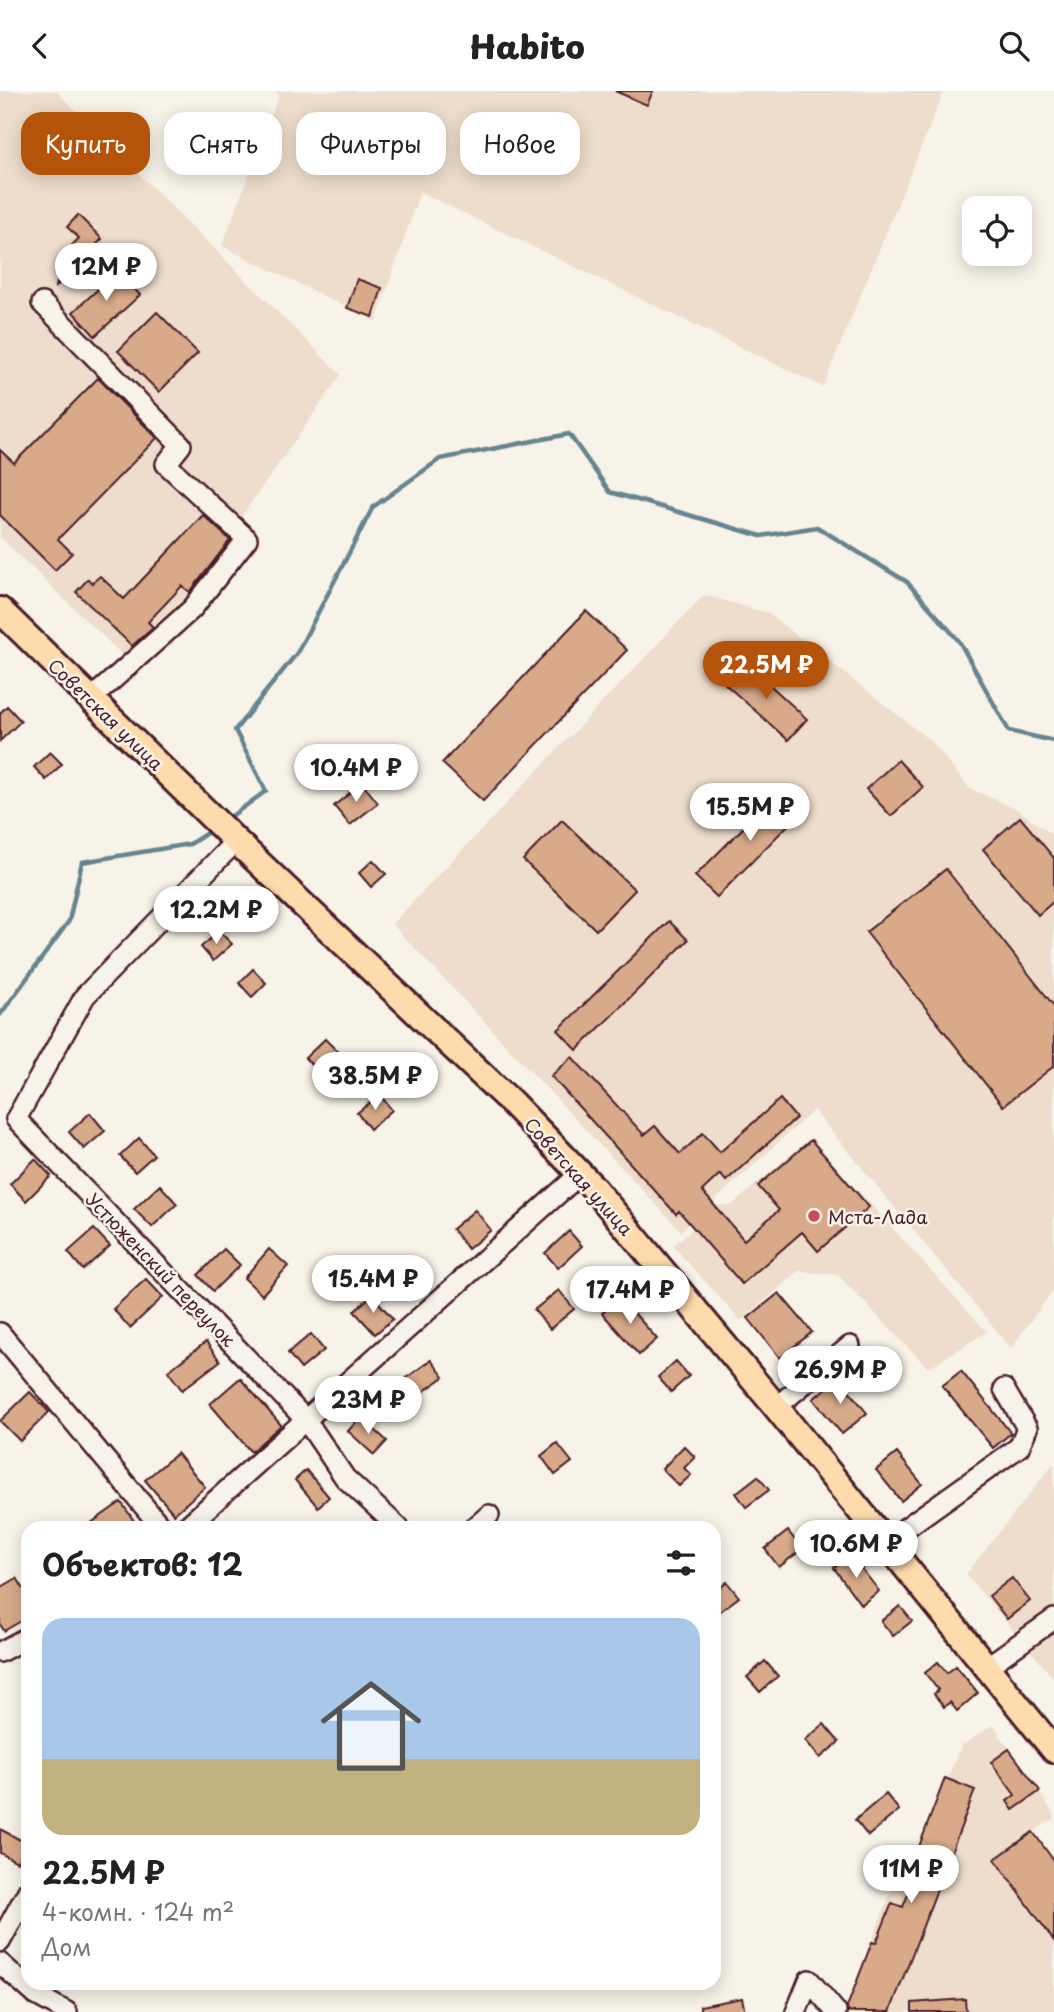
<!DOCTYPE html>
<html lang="ru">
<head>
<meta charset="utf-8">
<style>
  body { margin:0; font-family:"Playpen Sans",sans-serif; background:#f2f2f2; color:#222; height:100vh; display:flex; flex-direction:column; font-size:26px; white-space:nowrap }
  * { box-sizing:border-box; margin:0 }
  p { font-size:23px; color:#767676 }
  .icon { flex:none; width:38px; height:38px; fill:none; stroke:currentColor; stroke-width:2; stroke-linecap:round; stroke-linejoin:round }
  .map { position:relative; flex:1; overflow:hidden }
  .sheet { position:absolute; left:21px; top:1430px; width:700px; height:469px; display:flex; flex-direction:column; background:#fff; border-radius:21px; box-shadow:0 4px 18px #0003 }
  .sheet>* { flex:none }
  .banner { position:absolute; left:21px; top:21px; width:700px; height:63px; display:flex; gap:14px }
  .controls { position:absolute; left:962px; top:105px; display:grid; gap:14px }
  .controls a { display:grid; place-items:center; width:70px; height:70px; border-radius:14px; background:#fff; box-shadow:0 4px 18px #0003; font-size:35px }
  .price { position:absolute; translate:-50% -60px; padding:0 16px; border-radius:24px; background:#fff; color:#222; font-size:23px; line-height:46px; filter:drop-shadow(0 2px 4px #0008) }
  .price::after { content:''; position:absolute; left:50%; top:42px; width:21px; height:16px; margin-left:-10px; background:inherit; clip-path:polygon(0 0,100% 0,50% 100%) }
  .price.on { background:#b45309; color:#fff }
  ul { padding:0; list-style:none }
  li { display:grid; align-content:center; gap:14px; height:371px; padding:0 21px }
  li span { display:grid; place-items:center; height:217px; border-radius:21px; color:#555 }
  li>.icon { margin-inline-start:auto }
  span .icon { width:126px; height:126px; fill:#fffc; stroke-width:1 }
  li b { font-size:30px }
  h2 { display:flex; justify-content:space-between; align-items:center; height:84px; padding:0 21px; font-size:30px }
  .pill { padding:0 24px; border-radius:21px; background:#fff; box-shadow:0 4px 18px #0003; font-size:24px; line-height:63px }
  .pill.on { background:#b45309; color:#fff }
  header { display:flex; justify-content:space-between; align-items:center; height:91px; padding:0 21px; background:#fff; font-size:32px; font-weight:800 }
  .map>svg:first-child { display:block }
  .built { fill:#edc }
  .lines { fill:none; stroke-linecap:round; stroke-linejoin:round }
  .stream { stroke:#65848e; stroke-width:4.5 }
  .building { fill:#d8aa8a; stroke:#4a1f2b; stroke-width:2 }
  .minor-casing { stroke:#4a1f2b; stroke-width:24 }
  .major-casing { stroke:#4a1f2b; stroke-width:30 }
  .minor { stroke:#f7f3e8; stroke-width:19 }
  .major { stroke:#fedbac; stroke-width:24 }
  .poi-dot { fill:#d1495b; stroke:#f7f3e8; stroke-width:2.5 }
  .labels { text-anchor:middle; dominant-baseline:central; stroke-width:5; stroke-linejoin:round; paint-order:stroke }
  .street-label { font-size:18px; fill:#4a1f2b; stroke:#f7f3e8 }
  .poi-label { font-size:18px; fill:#4a1f2b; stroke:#f7f3e8; text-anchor:start }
</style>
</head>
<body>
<header><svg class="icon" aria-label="back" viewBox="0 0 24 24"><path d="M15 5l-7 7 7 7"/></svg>Habito<svg class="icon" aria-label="search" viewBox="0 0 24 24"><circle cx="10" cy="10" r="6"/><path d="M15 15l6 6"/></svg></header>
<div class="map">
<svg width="1054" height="1921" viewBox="0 0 1054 1921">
  <rect width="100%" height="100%" fill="#f7f3e8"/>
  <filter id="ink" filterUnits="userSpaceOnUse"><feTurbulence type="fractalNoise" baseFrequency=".0143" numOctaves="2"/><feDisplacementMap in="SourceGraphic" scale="14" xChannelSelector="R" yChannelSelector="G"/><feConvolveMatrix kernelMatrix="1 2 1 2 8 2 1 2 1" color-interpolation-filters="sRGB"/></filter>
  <g filter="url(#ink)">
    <g class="built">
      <polygon points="0,0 56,0 341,284 239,429 260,445 188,536 140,581 0,446"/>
      <polygon points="274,0 944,0 823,296 420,101 376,231 222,155 279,4"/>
      <polygon points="704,504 768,522 933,652 969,697 1017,718 1054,745 1054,1198 1011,1257 814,1019 681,1140 392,833"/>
      <polygon points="810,1047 987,1241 928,1277 838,1184 799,1180 741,1230 673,1155 719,1114 732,1114"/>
      <polygon points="1054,1372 1054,1588 966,1483"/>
      <polygon points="993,1634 1054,1723 1054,1728 1033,1741 1054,1770 1054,1921 845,1921 893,1795 901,1797 961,1655"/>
    </g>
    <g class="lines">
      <g class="stream">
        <polyline points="226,729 266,700 235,639 297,562 373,416 440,368 569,343 610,401 761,445 817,436 907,491 959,550 1009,640 1054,650"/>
        <polyline points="0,924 69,830 82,771 190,753 213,738"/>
      </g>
    </g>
    <g class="building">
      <polygon points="615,0 653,0 647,14"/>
      <polygon points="78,124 102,148 56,196 64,163 79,147 67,136"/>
      <polygon points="118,180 140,204 95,245 73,221"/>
      <polygon points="357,188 382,197 373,226 347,217"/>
      <polygon points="157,221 198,262 159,301 118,260"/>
      <polygon points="98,287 157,347 58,448 72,462 55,479 0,424 0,359 14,372"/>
      <polygon points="203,424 230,449 190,501 182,495 148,531 153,536 132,555 76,501 88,488 92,492 100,485 124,508"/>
      <polygon points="586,520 627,559 483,710 442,672"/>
      <polygon points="745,571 807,628 788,649 725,593"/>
      <polygon points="7,615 21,630 0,650 0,622"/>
      <polygon points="50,661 62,673 46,689 34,676"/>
      <polygon points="898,669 923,696 891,725 866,698"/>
      <polygon points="362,692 378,712 350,734 334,715"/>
      <polygon points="783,697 804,718 717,806 695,785"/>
      <polygon points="1020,726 1054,767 1054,810 1038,824 983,758"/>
      <polygon points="562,729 635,799 596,839 523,769"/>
      <polygon points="373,769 386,783 371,796 359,782"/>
      <polygon points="946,778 1054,915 1054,975 1003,1015 866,841"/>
      <polygon points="669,830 688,849 577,959 558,939"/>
      <polygon points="219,840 232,853 213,870 201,856"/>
      <polygon points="253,878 266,892 252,906 239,892"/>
      <polygon points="325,948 338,961 318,980 305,967"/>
      <polygon points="572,966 644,1044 655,1035 680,1063 703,1042 720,1061 780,1008 796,1027 726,1090 720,1083 702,1100 744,1149 779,1119 758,1095 811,1049 869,1116 818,1160 802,1141 742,1193 679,1120 676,1123 551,985"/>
      <polygon points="380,1004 392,1019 370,1038 357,1022"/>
      <polygon points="90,1022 105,1040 84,1058 69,1041"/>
      <polygon points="139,1047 154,1064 135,1081 120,1065"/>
      <polygon points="35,1068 51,1085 26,1110 10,1093"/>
      <polygon points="160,1094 177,1113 152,1136 134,1118"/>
      <polygon points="475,1119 491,1139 468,1158 452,1138"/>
      <polygon points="94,1138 110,1155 83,1179 68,1161"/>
      <polygon points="569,1140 582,1155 558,1177 545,1162"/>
      <polygon points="224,1158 240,1174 213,1200 198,1184"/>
      <polygon points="269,1158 288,1175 262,1204 244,1187"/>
      <polygon points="146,1188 163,1206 130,1237 113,1218"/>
      <polygon points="559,1199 574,1218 550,1238 534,1219"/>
      <polygon points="779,1202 812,1241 780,1267 748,1227"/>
      <polygon points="372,1204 393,1228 375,1243 354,1220"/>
      <polygon points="620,1206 657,1248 639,1264 602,1222"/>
      <polygon points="311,1243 324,1259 301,1278 288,1262"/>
      <polygon points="206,1251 220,1270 182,1299 168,1280"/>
      <polygon points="431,1269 444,1286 417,1305 405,1288"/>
      <polygon points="676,1270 689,1285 671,1301 658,1286"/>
      <polygon points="961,1280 1011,1342 993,1357 942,1295"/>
      <polygon points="240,1287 281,1334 251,1361 210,1313"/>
      <polygon points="839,1287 867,1322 842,1343 813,1308"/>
      <polygon points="30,1301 49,1321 20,1350 0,1330"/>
      <polygon points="361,1326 387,1350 374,1364 348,1340"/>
      <polygon points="557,1352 572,1371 555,1384 541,1365"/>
      <polygon points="684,1355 695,1366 684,1377 691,1384 679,1395 662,1378"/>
      <polygon points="177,1362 205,1396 174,1423 145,1389"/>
      <polygon points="897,1362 922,1393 901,1410 876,1379"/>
      <polygon points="306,1379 329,1406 318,1416 295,1389"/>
      <polygon points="758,1385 769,1399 746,1416 736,1402"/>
      <polygon points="121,1411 139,1437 84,1437"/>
      <polygon points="788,1440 802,1458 779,1476 765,1458"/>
      <polygon points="851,1464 879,1500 861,1514 834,1477"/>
      <polygon points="17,1487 28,1505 28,1526 4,1540 0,1533 0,1497"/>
      <polygon points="1012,1487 1030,1510 1007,1528 989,1505"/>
      <polygon points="727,1491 739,1506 714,1525 714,1502"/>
      <polygon points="900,1515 912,1530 893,1545 881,1530"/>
      <polygon points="765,1570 778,1585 760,1601 747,1586"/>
      <polygon points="938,1571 947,1582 956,1575 978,1602 957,1620 950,1611 944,1616 934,1603 938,1599 925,1582"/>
      <polygon points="824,1633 839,1651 820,1667 805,1649"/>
      <polygon points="1009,1658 1040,1700 1013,1719 1007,1710 1015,1704 991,1671"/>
      <polygon points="945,1687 975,1699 890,1921 848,1921 847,1916 872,1851 876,1852 892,1812 903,1816 912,1792 906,1790"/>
      <polygon points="886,1703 899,1719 868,1745 855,1729"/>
      <polygon points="0,1738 26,1752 17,1771 0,1762"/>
      <polygon points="1033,1741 1054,1770 1054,1850 995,1768"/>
      <polygon points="742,1907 745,1921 700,1921 700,1915"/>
      <polygon points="965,1908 966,1921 912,1921 912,1912"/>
    </g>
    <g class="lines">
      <defs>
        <g id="minor">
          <polyline points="42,212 181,354 166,373 247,448 192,518 91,608"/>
          <polyline points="236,750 85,905 16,1028 306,1329 345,1387 399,1437"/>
          <polyline points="0,1242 162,1437"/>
          <polyline points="776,1316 850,1255"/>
          <polyline points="185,1437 580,1083"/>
          <polyline points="474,1437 489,1424"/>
          <polyline points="886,1451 1019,1356 1027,1337 1004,1298"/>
          <polyline points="0,1561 28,1546"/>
          <polyline points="988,1575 1054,1528"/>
          <polyline points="0,1851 28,1800"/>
          <polyline points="0,1872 36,1904 67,1921"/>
          <polyline points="796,1921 809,1889 836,1921"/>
        </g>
        <polyline id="major" points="0,519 236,750 512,1012 592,1095 776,1316 1054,1659"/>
      </defs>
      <use href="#minor" class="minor-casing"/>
      <use href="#major" class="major-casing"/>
      <use href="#minor" class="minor"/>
      <use href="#major" class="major"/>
    </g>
  </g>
  <circle class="poi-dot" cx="814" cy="1125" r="7"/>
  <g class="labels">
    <g class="street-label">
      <text transform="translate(106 623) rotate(44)">Советская улица</text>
      <text transform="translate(579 1085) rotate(48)">Советская улица</text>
      <text transform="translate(161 1178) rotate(46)">Устюженский переулок</text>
    </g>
    <g class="poi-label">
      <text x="828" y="1125">Мста-Лада</text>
    </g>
  </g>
</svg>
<div class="controls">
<a><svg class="icon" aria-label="locate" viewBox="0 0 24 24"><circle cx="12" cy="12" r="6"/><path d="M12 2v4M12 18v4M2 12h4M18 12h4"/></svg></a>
</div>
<b class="price" style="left:106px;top:212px">12M ₽</b>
<b class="price on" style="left:766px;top:610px">22.5M ₽</b>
<b class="price" style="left:356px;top:713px">10.4M ₽</b>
<b class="price" style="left:750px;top:752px">15.5M ₽</b>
<b class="price" style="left:216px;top:855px">12.2M ₽</b>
<b class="price" style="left:375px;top:1021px">38.5M ₽</b>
<b class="price" style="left:373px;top:1224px">15.4M ₽</b>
<b class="price" style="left:630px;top:1235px">17.4M ₽</b>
<b class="price" style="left:840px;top:1315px">26.9M ₽</b>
<b class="price" style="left:368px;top:1345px">23M ₽</b>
<b class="price" style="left:856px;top:1489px">10.6M ₽</b>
<b class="price" style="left:911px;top:1814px">11M ₽</b>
<div class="banner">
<a class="pill on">Купить</a>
<a class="pill">Снять</a>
<a class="pill">Фильтры</a>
<a class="pill">Новое</a>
</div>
<section class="sheet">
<h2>Объектов: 12<svg class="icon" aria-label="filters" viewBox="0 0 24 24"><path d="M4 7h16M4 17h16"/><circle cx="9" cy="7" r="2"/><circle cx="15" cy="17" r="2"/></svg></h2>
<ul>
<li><span style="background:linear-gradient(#a9c7e8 65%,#c2b280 0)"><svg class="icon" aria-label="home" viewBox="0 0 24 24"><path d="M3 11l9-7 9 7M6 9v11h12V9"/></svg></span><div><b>22.5M ₽</b><p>4-комн. · 124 m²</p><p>Дом</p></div></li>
</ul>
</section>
</div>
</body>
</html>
